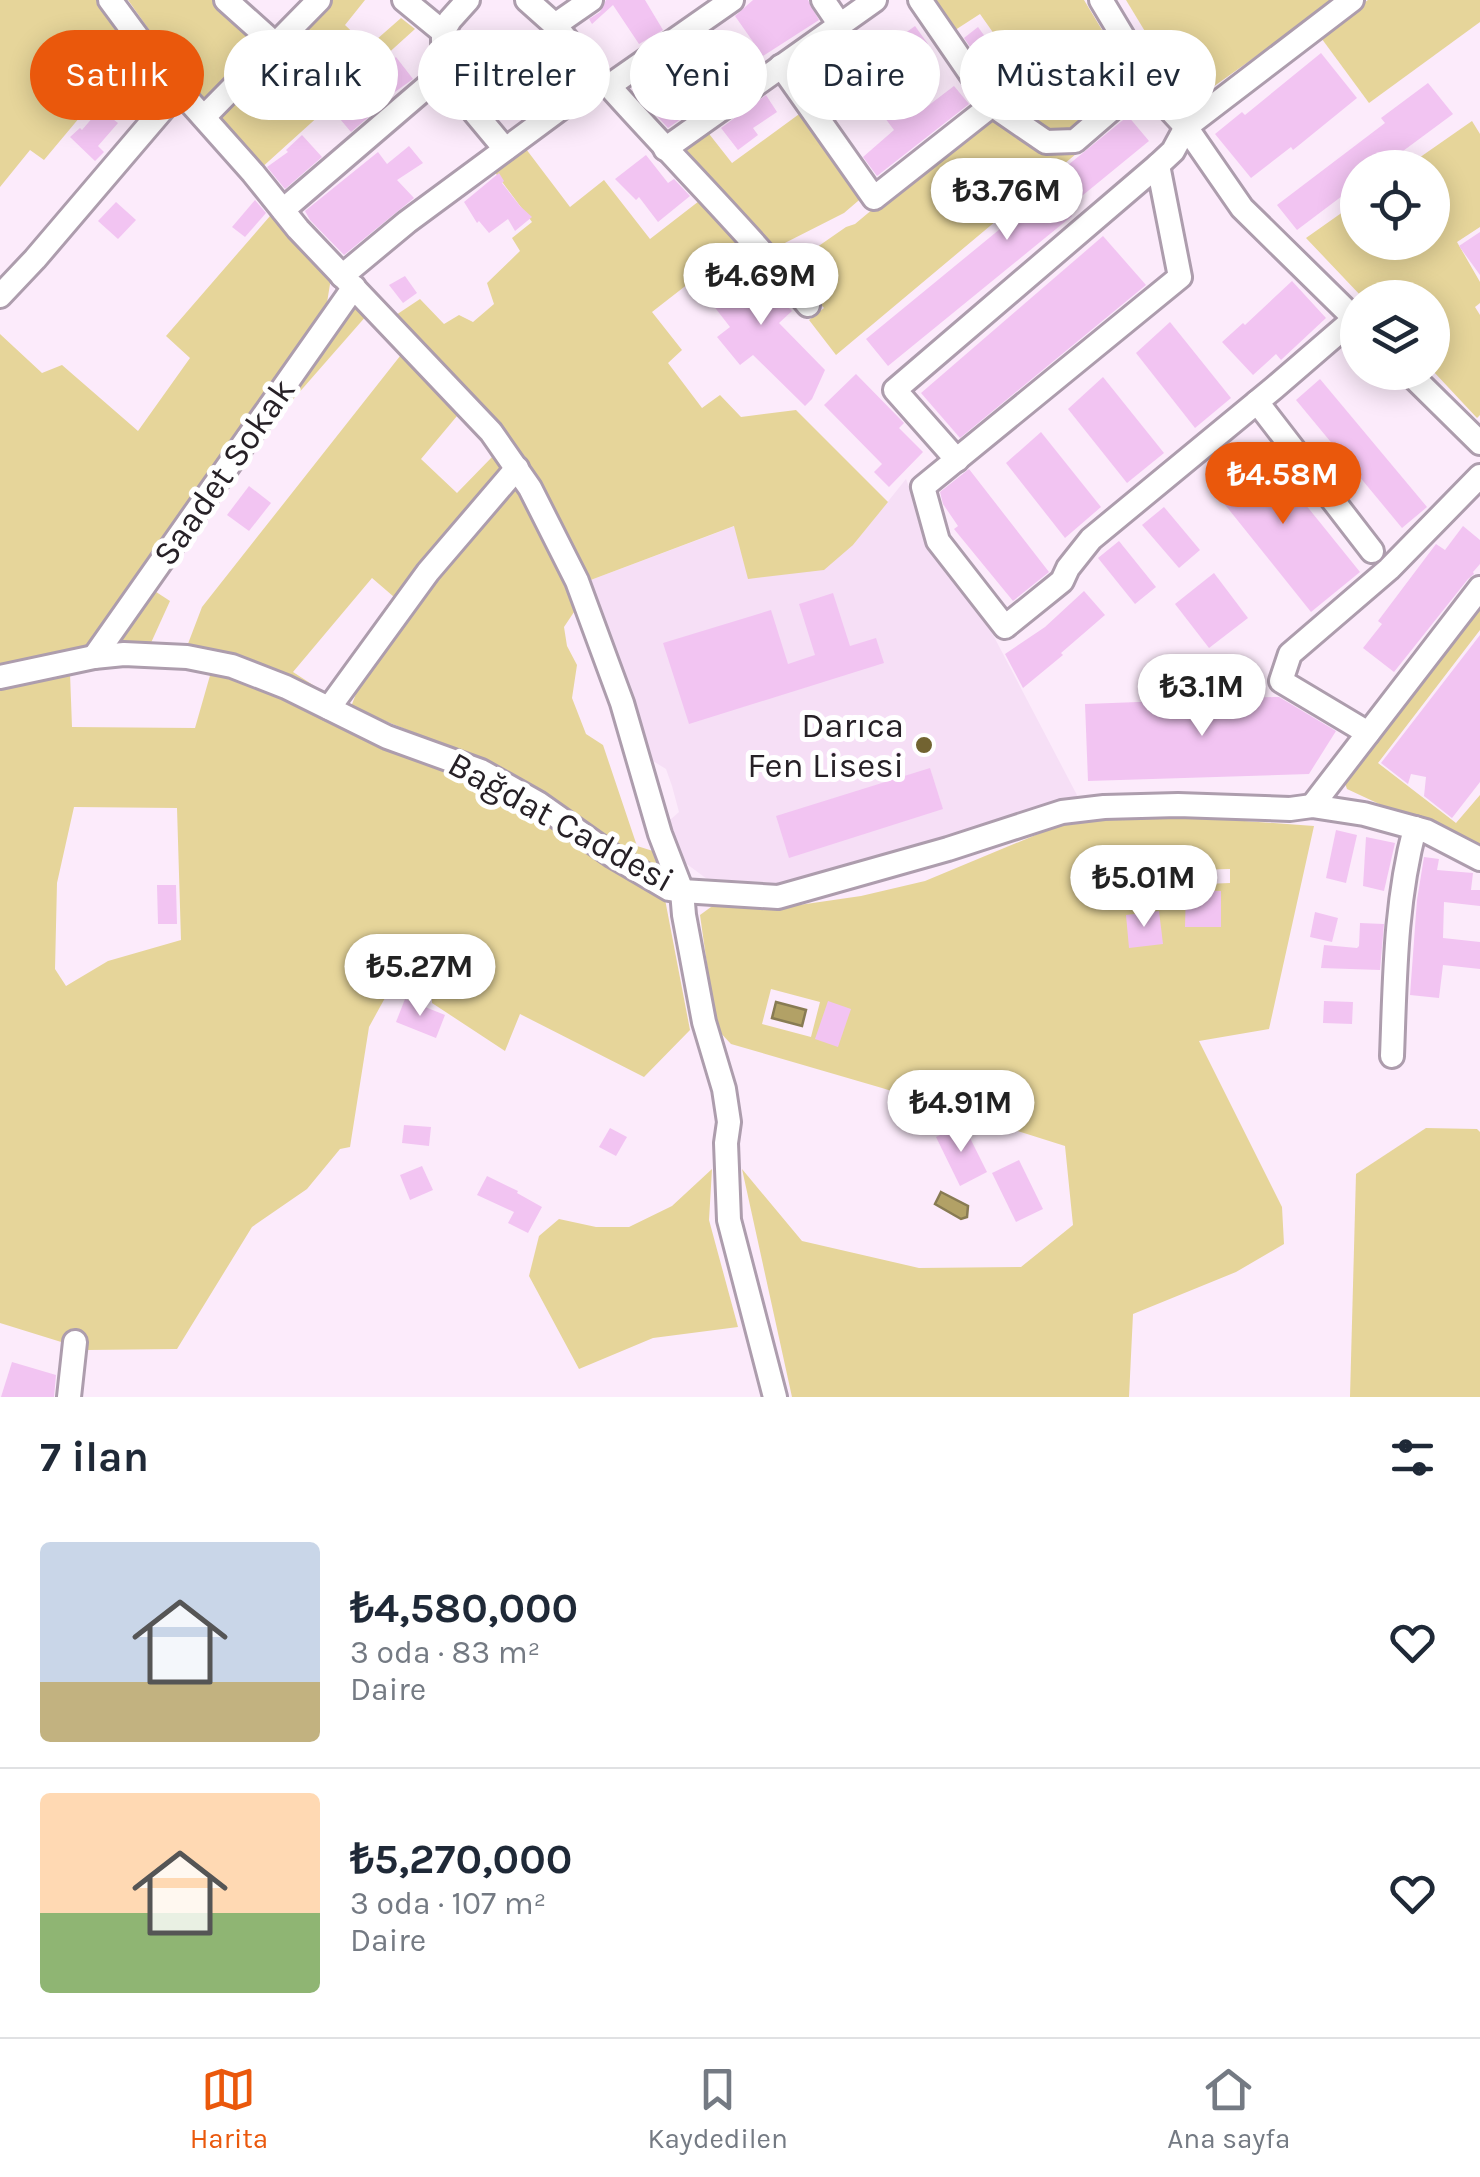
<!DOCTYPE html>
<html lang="tr">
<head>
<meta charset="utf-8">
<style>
  body { margin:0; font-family:Karla,sans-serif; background:#f6f6f7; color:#1f2937; height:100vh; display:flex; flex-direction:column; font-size:38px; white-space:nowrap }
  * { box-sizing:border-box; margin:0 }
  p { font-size:32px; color:#747a83 }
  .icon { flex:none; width:55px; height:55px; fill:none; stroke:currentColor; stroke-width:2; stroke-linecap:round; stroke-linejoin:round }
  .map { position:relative; height:1397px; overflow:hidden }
  .sheet { display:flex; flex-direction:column; background:#fff; flex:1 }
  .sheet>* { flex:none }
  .guide { position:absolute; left:30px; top:30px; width:1420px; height:90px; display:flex; gap:20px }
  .controls { position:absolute; left:1340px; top:150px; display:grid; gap:20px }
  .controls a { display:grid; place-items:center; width:110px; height:110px; border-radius:50%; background:#fff; box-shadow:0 5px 25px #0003; font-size:50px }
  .price { position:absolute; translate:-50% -85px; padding:0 22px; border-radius:35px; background:#fff; color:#222; font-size:32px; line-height:65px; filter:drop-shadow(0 2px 5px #0008) }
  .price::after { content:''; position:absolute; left:50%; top:60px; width:30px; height:22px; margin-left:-15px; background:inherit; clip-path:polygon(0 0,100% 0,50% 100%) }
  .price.active { background:#ea580c; color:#fff }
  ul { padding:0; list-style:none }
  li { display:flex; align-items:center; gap:30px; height:250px; padding:0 40px }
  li+li { border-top:2px solid #e0e1e3 }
  li span { display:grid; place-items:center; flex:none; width:280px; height:200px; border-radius:10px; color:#555 }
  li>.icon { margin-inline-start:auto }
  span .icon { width:120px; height:120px; fill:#fffc; stroke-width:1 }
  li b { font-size:42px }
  h2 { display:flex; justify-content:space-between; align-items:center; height:120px; padding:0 40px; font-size:42px }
  .pill { padding:0 35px; border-radius:45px; background:#fff; box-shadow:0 5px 25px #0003; font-size:35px; line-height:90px }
  .pill.active { background:#ea580c; color:#fff }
  .dock { display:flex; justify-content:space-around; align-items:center; height:140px; border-top:2px solid #e0e1e3; background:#fff; font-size:28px; color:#747a83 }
  .dock a { display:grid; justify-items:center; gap:5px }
  .dock .active { color:#ea580c }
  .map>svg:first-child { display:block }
  .built { fill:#f6dff6 }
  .green { fill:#e6d59a; fill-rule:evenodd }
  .water { fill:#b2a166; stroke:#887b53; stroke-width:2.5 }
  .building { fill:#f2c4f2 }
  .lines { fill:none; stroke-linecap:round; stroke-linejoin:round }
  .minor-casing { stroke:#ad9dad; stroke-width:28 }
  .minor { stroke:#fff; stroke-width:22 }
  .poi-dot { fill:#726331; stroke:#fff; stroke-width:4 }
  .labels { text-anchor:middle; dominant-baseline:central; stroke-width:10; stroke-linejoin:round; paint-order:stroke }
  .street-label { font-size:35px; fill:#272127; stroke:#fff }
  .poi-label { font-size:35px; fill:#272127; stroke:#fff; text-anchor:end }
</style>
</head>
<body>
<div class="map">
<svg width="1480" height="1397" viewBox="0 0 1480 1397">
  <rect width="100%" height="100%" fill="#fcebfb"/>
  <polygon class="built" points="906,479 931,547 991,631 1078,797 774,887 767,882 707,879 680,859 670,820 679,812 672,786 666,769 648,758 588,581 735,526 853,545"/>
  <g class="green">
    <polygon points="0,0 101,0 168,92 131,56 44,160 30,150 0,187"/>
    <polygon points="128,0 218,0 264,44 208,103 186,82"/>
    <polygon points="328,0 365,0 345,25 368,47 401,18 415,29 259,170 219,120 221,112"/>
    <polygon points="925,0 1084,0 1131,78 1070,136 1051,137 996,100 1025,78 980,14 949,34"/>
    <polygon points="1126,0 1335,0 1189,104"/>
    <polygon points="1368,0 1480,0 1480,22 1369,103 1319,35"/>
    <polygon points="802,112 865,195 844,213 773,249 678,149 706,130 732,163"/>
    <polygon points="978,121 997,121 1041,151 1051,154 1076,154 836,355 809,320 824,308 787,268 846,227 855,224"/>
    <polygon points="1472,121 1480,134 1480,227 1457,242 1480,282 1480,303 1475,307 1480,315 1480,415 1477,418 1433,371 1432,298 1362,297 1306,238 1357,202 1358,242 1432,242 1432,168 1406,167"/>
    <polygon points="523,145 570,207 604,180 650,239 703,198 743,241 652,312 682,350 668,363 702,408 720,395 741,417 796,410 888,502 853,545 824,570 748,579 734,526 588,581 393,317 420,299 444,324 459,315 473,322 494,304 487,283 520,251 512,238 532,222 491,167"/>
    <polygon points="270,216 331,278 325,315 91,647 0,666 0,334 42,373 62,365 138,431 190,358 166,336"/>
    <polygon points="354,305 367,315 247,452"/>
    <polygon points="404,351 457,416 421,459 457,493 493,456 505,475 401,603 372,578 293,672 316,687 312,691 186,649 202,607"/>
    <path d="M511,482C535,513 564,574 574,612L564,627L567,646L577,665L572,698L586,734L603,745L637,846L653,851L658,860L654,865L627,854L476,758L351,707L360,683L423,592Z"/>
    <polygon points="150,588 170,601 150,645 118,643 115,635"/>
    <polygon points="1480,596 1480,630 1378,763 1456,823 1480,795 1480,851 1347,789 1342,775"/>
    <path d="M211,672L267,689L497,786L664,894L690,1030L644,1077L520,1014L505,1051L432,1003V975L408,956L369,1027L350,1147L340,1149L307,1189L252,1227L177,1349L87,1350L0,1323V688L70,673L72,727L195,728ZM74,807L177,808L181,940L108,961L66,986L55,969L57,883Z"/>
    <path d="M1118,817L1203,818L1314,826L1269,1029L1199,1041L1282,1207L1284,1244L1236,1272L1133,1314L1129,1397H792L742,1169L802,1241L919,1268L1021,1267L1073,1225L1065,1146L882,1088L731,1044L716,1028L700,915L711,907L799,905L861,896L925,881L1062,824ZM1230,869V883L1178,885L1179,909L1151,910L1150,871ZM771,989L820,1002L811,1037L762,1024Z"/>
    <polygon points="1426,1128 1477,1129 1480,1132 1480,1397 1350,1397 1356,1174"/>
    <polygon points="712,1169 709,1220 738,1327 653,1338 579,1369 529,1276 539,1236 559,1219 596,1227 629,1227 672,1206"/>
  </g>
  <g class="water">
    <polygon points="776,1002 806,1010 802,1026 772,1018"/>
    <polygon points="941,1192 968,1206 967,1217 961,1219 935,1204"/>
  </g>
  <g class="building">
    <polygon points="606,0 645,0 663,30 639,44 613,5 592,24 589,19 600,12"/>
    <polygon points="753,0 808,0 819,20 763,56 735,16"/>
    <polygon points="915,26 928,44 896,68 882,50"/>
    <polygon points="978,27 1013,75 997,86 964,38"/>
    <polygon points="516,51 539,95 509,110 487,65"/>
    <polygon points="559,53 578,77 562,89 545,62"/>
    <polygon points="1321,53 1357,98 1293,150 1291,147 1251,178 1215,134 1242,112 1245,115"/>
    <polygon points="679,55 690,74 717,55 734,79 693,107 695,109 668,128 632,89"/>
    <polygon points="396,57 413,79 392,94 393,96 351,132 340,119 366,94 363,91 379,77 376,73"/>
    <polygon points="836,73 849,91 828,106 814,87"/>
    <polygon points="1428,83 1453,114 1380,168 1358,168 1358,184 1297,230 1277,205 1385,123 1381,118"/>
    <polygon points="954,86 969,104 877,176 863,157 894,130 885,118 905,102 916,115"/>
    <polygon points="766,95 777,112 753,128 758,135 738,150 721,128"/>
    <polygon points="100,109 118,123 98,146 104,152 95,161 70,137 80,128 82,130"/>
    <polygon points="1128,116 1149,141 1066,209 1072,216 888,366 866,339 1039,197 1035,192"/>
    <polygon points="302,135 322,157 285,189 267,167 288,152 286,150"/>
    <polygon points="409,146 423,163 397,180 414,198 344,255 310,220 305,211 378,152 387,164"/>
    <polygon points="646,155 668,183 674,179 690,196 658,222 639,197 636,200 615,179"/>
    <polygon points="499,173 504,181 502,183 520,206 532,217 515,231 508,219 489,233 479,221 477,223 464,202"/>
    <polygon points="255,200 266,213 245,237 232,227"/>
    <polygon points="116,202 136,220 118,239 98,221"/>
    <polygon points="1480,232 1480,275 1459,246"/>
    <polygon points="1103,236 1146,285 960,438 921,393"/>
    <polygon points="744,254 774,293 792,311 779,323 825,370 812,399 805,406 753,355 740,365 717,337 730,327 699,287"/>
    <polygon points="405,276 417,293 403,303 389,285"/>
    <polygon points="1292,281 1326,318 1281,360 1276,354 1253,375 1222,342 1243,323 1245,325"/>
    <polygon points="1170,322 1231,398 1195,428 1136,353"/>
    <polygon points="856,374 904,423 899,428 923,452 889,487 874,472 882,464 824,405"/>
    <polygon points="1103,377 1164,453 1127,483 1068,409"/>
    <polygon points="1320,379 1427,507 1402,528 1296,400"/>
    <polygon points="1041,432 1101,507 1065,538 1006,463"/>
    <polygon points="1255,442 1360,572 1311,612 1206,481"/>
    <polygon points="969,469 1049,572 1013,601 954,529 958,526 943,504 940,492"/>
    <polygon points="249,486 271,503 249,531 227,515"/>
    <polygon points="1164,507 1200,550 1179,568 1142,525"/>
    <polygon points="1463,526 1480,540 1480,564 1473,572 1474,574 1468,579 1394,672 1363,648 1382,624 1378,621 1436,544 1445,550"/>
    <polygon points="1119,541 1156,587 1135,604 1098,558"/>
    <polygon points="1214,573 1248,618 1209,648 1175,604"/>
    <polygon points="1084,591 1105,615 1061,653 1063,655 1023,688 1005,654 1045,627"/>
    <polygon points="833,593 850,646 876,638 884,663 689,724 663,643 771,610 788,664 815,655 799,604"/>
    <polygon points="1480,635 1480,782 1452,818 1424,796 1426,777 1411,774 1408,784 1381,763"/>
    <polygon points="1274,697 1279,697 1336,731 1309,774 1088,781 1085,704"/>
    <polygon points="930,768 943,809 789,858 776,816"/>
    <polygon points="1336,830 1357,835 1346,883 1326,878"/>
    <polygon points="1366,837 1395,843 1384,891 1363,886"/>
    <polygon points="1424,857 1439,859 1437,870 1473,873 1471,890 1480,890 1480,906 1444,902 1443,938 1480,942 1480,969 1443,965 1439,998 1410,995 1417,900"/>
    <polygon points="157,885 176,885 177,924 158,924"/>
    <polygon points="1186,890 1221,891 1221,927 1185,927"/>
    <polygon points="1159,911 1163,944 1129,948 1126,915"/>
    <polygon points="1315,912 1338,918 1332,942 1310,937"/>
    <polygon points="1360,923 1384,924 1380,970 1321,968 1324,945 1357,948 1359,946"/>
    <polygon points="405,999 445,1015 436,1038 396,1022"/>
    <polygon points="828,1001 851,1009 838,1047 815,1039"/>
    <polygon points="1324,1001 1353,1002 1352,1024 1323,1023"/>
    <polygon points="963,1124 987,1172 960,1186 936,1137"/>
    <polygon points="404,1125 431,1127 429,1146 402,1143"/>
    <polygon points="610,1128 627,1137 616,1156 599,1147"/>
    <polygon points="1019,1160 1043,1209 1016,1222 992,1173"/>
    <polygon points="422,1166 433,1190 410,1200 400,1175"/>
    <polygon points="487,1176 518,1191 517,1193 542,1207 528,1233 508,1223 514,1212 477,1195"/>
    <polygon points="12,1362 56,1375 54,1397 1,1397"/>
  </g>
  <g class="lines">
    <defs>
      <g id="minor">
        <polyline points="110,0 164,73 253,173 298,229 491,432 530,488 577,581 622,703 660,834 682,891 684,915 704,1022 724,1089 729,1122 726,1143 729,1220 775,1397"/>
        <polyline points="226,0 275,44"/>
        <path d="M527,0L555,25L599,80L609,86C675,160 745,229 808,305"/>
        <polyline points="823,0 840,25"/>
        <polyline points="920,0 992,105 1046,142 1075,141 1148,78"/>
        <polyline points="1101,0 1161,100 1186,127 1242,208 1358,322"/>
        <polyline points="555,25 591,0"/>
        <polyline points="443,32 450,20 468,0"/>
        <polyline points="781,66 874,198 992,105"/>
        <polyline points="440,71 505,149"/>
        <polyline points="609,86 732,0"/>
        <polyline points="204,117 319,0"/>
        <polyline points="665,149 875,0"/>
        <polyline points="1158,165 1180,277 923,487 938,541 1005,627 1062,581 1068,568 1091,539 1274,388 1354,319"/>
        <polyline points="283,210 437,78 443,65 443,32 404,0"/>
        <polyline points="342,276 407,222 599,80"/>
        <polyline points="0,296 35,259 180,89"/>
        <polyline points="1408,372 1480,443"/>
        <polyline points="1257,402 1372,551"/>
        <polyline points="957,460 895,390 1158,165 1173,151 1186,127 1352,0"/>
        <polyline points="94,657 354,287"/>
        <polyline points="0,677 94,657 124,654 187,657 232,666 286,687 387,737 481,771 538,803 613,856 669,889 682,891 778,897 948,849 1062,812 1104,807 1178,805 1290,809 1312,806 1364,814 1426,831 1480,859"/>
        <polyline points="329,708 428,572 517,468"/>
        <polyline points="1368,733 1281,681 1290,654 1389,569 1480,476"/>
        <polyline points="1312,806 1480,588"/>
        <path d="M1392,1056C1395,979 1395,903 1415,828"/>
        <polyline points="69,1397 75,1342"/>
      </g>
    </defs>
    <use href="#minor" class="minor-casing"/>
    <use href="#minor" class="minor"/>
  </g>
  <circle class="poi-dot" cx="924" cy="745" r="10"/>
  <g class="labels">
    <g class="street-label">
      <text transform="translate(224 472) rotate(-55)">Saadet Sokak</text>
      <text transform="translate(561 822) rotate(29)">Bağdat Caddesi</text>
    </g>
    <g class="poi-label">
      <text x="904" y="725">Darıca<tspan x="904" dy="40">Fen Lisesi</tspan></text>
    </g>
  </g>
</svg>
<div class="controls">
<a><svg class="icon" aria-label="locate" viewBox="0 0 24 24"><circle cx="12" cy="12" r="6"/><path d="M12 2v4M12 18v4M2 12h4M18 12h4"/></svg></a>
<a><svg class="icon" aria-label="layers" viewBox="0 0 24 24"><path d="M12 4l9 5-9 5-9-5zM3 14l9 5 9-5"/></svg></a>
</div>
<b class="price" style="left:1007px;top:243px">₺3.76M</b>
<b class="price" style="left:761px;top:328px">₺4.69M</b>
<b class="price active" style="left:1283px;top:527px">₺4.58M</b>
<b class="price" style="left:1202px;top:739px">₺3.1M</b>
<b class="price" style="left:1144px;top:930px">₺5.01M</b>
<b class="price" style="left:420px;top:1019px">₺5.27M</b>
<b class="price" style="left:961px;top:1155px">₺4.91M</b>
<div class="guide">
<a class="pill active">Satılık</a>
<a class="pill">Kiralık</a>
<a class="pill">Filtreler</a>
<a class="pill">Yeni</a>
<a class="pill">Daire</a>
<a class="pill">Müstakil ev</a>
</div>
</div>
<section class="sheet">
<h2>7 ilan<svg class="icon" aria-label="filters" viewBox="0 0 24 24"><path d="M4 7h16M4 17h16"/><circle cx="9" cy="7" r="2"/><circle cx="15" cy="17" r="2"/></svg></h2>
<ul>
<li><span style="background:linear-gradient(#c9d6e8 70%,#c2b280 0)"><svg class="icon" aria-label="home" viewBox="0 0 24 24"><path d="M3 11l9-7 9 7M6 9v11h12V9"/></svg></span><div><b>₺4,580,000</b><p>3 oda · 83 m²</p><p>Daire</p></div><svg class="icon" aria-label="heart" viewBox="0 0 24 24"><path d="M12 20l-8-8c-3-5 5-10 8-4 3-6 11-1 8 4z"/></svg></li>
<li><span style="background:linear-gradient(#ffd9b3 60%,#8fb573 0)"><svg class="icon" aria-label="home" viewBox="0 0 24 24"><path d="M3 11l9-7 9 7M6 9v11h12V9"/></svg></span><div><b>₺5,270,000</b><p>3 oda · 107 m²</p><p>Daire</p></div><svg class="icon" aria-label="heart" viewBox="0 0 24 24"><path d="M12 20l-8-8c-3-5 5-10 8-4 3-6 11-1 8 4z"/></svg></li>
</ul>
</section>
<nav class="dock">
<a class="active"><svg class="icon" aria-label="map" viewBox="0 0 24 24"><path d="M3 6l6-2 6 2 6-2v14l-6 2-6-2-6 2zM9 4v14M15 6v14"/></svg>Harita</a>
<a><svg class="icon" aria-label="saved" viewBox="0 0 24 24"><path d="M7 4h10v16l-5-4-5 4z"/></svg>Kaydedilen</a>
<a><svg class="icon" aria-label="home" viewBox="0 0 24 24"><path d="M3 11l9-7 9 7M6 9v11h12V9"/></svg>Ana sayfa</a>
</nav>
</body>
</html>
